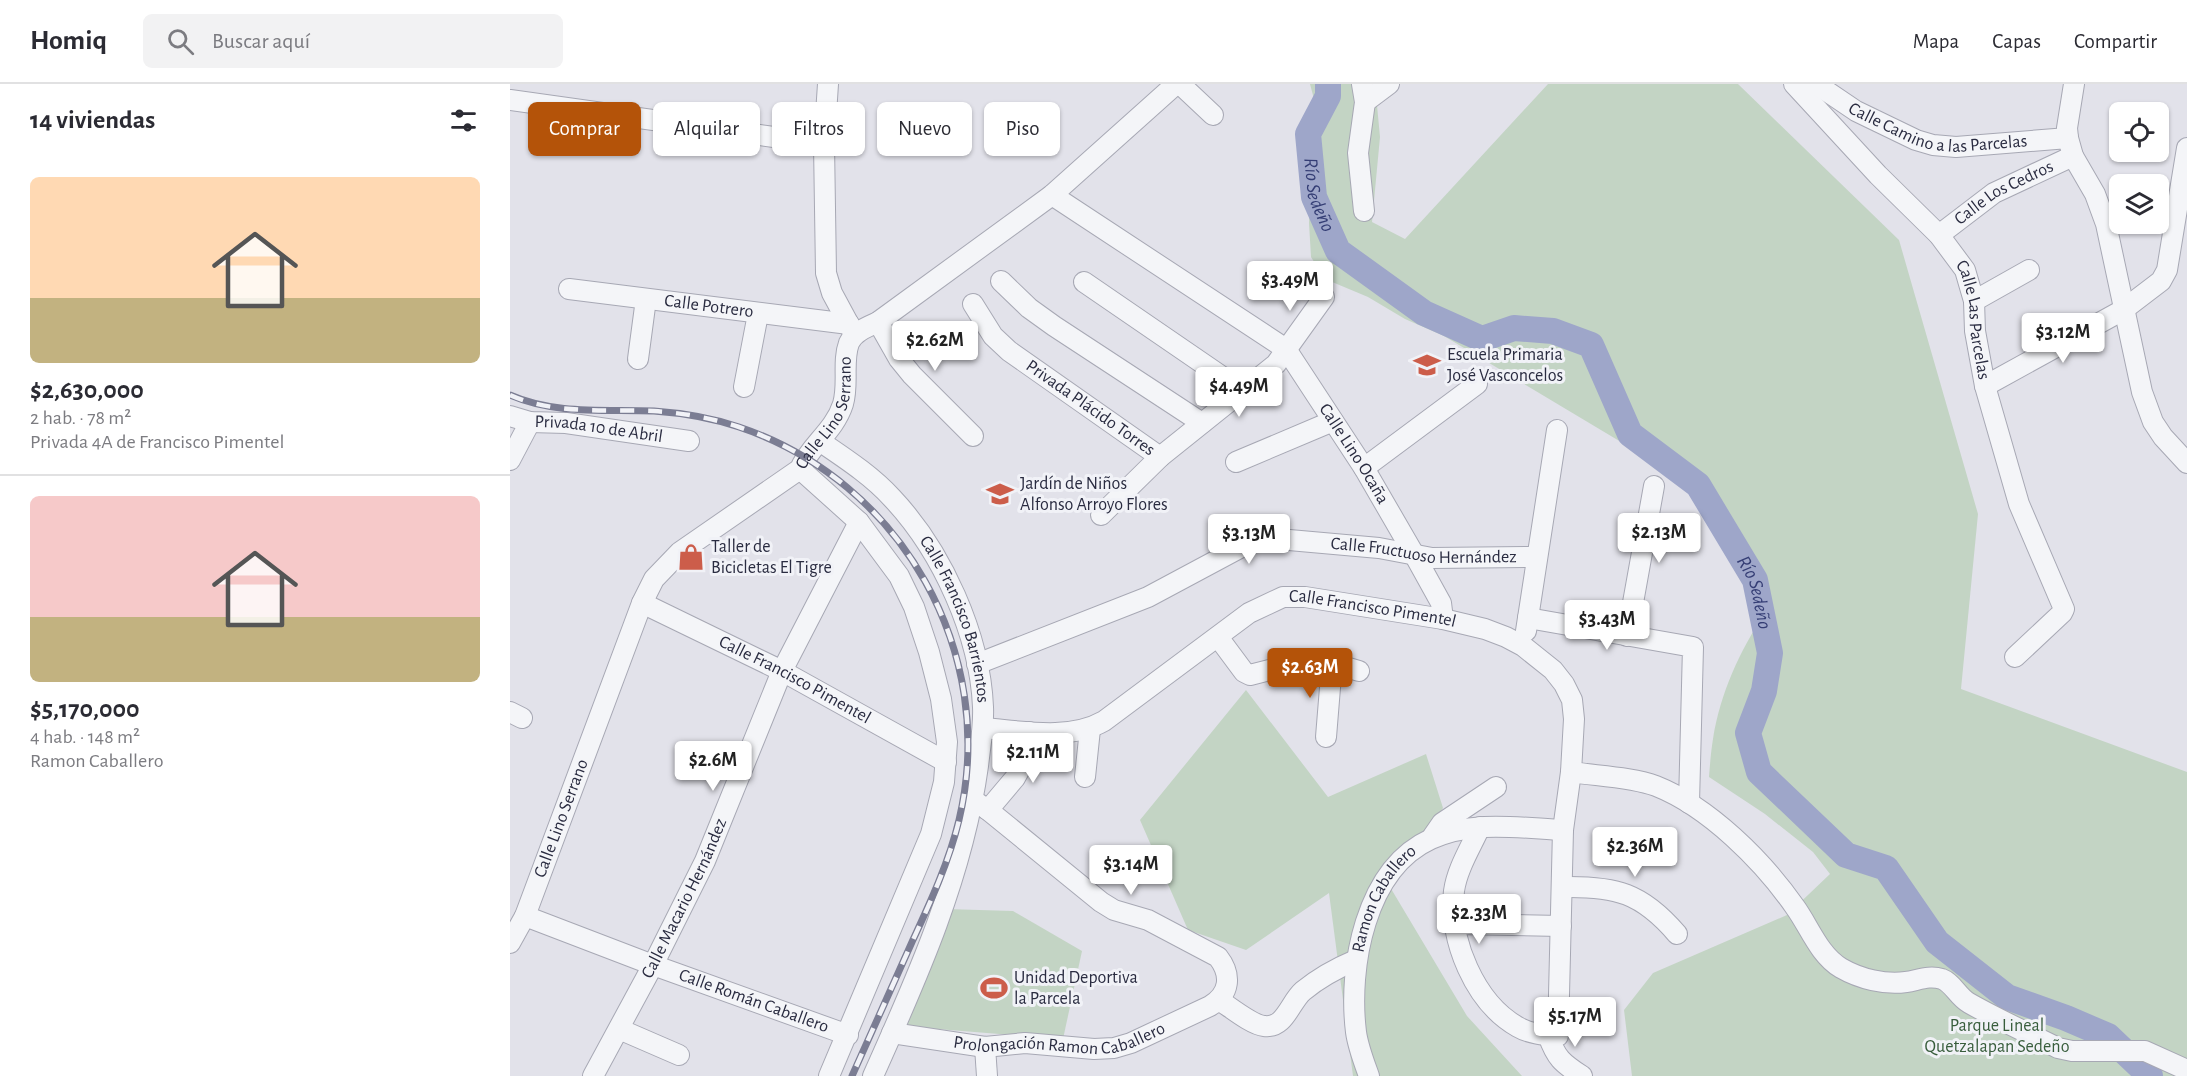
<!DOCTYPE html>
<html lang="es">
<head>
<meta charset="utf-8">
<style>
  body { margin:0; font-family:"Alegreya Sans",sans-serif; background:#f2f2f3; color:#2b2b33; height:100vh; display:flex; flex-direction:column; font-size:22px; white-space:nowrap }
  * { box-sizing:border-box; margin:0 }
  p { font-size:20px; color:#7c7c81 }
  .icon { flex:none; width:33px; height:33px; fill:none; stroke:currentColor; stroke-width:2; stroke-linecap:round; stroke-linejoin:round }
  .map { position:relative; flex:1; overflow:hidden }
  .sheet { display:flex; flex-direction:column; background:#fff; width:510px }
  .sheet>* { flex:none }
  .guide { position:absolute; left:18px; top:18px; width:570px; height:54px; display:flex; gap:12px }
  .fabs { position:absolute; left:1599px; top:18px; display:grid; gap:12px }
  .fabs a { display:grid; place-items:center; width:60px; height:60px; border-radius:9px; background:#fff; box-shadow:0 2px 4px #0004; font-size:30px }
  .price { position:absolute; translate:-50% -51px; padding:0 14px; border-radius:6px; background:#fff; color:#222; font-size:20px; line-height:39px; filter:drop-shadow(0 2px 3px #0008) }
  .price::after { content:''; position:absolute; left:50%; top:36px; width:18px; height:14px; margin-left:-9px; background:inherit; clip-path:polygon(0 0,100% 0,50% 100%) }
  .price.active { background:#b45309; color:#fff }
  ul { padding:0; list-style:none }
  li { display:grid; align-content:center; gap:12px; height:318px; padding:0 30px }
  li+li { border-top:2px solid #e1e1e2 }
  li span { display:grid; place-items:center; height:186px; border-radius:9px; color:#555 }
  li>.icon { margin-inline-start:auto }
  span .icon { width:108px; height:108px; fill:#fffc; stroke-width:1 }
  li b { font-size:26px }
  h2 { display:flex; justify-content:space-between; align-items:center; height:72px; padding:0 30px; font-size:26px }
  .tag { padding:0 21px; border-radius:9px; background:#fff; box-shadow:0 2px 4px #0004; font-size:21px; line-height:54px }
  .tag.active { background:#b45309; color:#fff }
  header { display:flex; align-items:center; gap:36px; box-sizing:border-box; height:84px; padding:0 30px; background:#fff; border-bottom:2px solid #e1e1e2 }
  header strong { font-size:28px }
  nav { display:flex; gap:33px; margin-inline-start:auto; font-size:21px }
  .search { width:420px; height:54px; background:#f2f2f3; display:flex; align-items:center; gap:15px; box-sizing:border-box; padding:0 21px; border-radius:9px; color:#7c7c81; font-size:22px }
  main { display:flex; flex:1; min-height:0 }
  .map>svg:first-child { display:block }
  .green { fill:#c3d4c4 }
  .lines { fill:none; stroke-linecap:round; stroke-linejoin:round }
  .river { stroke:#9ea6c9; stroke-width:26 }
  .minor-casing { stroke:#a7a8b4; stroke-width:22 }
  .minor { stroke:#f4f5f8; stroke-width:20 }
  .rail-casing { stroke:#7b7d93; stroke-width:7 }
  .rail { stroke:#f1f2f7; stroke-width:4.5; stroke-dasharray:14; stroke-linecap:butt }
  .labels { text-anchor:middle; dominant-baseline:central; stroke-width:6; stroke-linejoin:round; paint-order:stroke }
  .street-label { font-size:18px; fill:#2a2c41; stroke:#f1f2f7 }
  .poi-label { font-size:18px; fill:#2a2c41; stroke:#f1f2f7; text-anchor:start }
  .park-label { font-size:18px; fill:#385d3c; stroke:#f1f2f7 }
  .water-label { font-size:20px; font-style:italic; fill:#353e75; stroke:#f1f2f7 }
</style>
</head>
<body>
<header>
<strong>Homiq</strong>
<div class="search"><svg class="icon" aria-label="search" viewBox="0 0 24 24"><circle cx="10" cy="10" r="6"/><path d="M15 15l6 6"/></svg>Buscar aquí</div>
<nav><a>Mapa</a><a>Capas</a><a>Compartir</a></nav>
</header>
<main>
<section class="sheet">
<h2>14 viviendas<svg class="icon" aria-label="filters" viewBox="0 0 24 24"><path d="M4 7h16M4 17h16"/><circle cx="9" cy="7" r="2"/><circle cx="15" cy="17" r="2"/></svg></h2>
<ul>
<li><span style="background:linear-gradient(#ffd9b3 65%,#c2b280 0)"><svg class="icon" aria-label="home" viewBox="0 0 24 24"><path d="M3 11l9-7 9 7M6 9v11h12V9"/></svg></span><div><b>$2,630,000</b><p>2 hab. · 78 m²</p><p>Privada 4A de Francisco Pimentel</p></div></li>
<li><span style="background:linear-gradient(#f6c9c9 65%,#c2b280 0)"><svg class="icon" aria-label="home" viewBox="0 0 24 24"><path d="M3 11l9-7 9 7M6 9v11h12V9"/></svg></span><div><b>$5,170,000</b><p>4 hab. · 148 m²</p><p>Ramon Caballero</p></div></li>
</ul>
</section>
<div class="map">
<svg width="1677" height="992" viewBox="0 0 1677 992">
  <rect width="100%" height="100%" fill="#e2e2ea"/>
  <g class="green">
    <path d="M800,0H865L870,53L862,138L895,155L1038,0H1228L1389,156L1468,430L1451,605L1677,688V992H1122L1114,926L1143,889L1277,831L1320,790L1303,768L1255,730L1199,693C1200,680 1201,667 1203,655C1210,610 1230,566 1255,529L1250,506L1223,456L1180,403L1116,361L934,252L895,235L858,213L815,195L801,173L799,139L804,15Z"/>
    <polygon points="736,606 818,713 916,670 933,724 880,803 957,932 1012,992 843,992 819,809 736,866 678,846 630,736"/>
    <polygon points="436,825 503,827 572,867 553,955 390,942"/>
  </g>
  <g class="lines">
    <path class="river" id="s1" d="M818,0V12L798,50L804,113L828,167L914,229L972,255L1004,244L1043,247L1081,261L1120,350L1188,401L1245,496L1260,569L1254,607L1238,649L1249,688L1336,771L1376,784L1427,858L1497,913L1556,934L1598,952L1640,992"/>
    <defs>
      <g id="minor">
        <polyline points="318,0 314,60 316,189 322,209 343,248"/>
        <polyline points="670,0 703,31"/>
        <polyline points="852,0 855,18 848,69 854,127"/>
        <path id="s2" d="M1284,0L1368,91L1429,151L1455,186L1464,217L1465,247L1475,302L1509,420L1554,525L1552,529L1505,573"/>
        <path id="s3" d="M1306,0L1346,27L1406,56L1423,61L1446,63L1558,54"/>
        <polyline points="1564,0 1557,44 1558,54 1563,72 1585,110 1596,140 1632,308 1643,338 1653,353 1677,379"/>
        <polyline points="0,16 314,60"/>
        <polyline points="855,18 879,0"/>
        <path id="s4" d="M542,111L776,265L854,384L905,472L931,519L933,535"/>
        <path id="s5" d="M1429,151L1484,109L1563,72"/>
        <polyline points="491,197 519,224 544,242 692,339"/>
        <polyline points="574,198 733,307"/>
        <path id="s6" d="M59,205L339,240"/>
        <polyline points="1464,217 1519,186"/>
        <path id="s7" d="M463,220L483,252L499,267L650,373"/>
        <polyline points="368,238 389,275 402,291 463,352"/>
        <polyline points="128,275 136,215"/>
        <polyline points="1475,302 1613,226 1651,197 1657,186 1677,64"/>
        <polyline points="234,303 248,230"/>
        <path id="s8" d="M0,332L20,338L56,339L179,357"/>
        <path id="s9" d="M311,358C336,375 362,392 382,414C432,467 470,551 473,623C474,643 470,663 468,682C453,791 408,892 363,992"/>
        <polyline points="0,376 20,338"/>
        <polyline points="726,378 823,337"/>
        <polyline points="854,384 967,300"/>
        <polyline points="290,385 349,438 389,492 404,523 419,568 431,615 437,658 434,698 421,750 319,992"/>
        <polyline points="591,431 650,373 766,280 814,213"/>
        <path id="s10" d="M132,519L272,587L436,678"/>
        <polyline points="1018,534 1183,563 1179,719"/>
        <polyline points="1016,547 1047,346"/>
        <polyline points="1117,552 1144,402"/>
        <polyline points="708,553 734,588 740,591 798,576 822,579 849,587"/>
        <path id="s11" d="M467,580L638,513L739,459L753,456L768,455L869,464L922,474L1027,473"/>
        <polyline points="0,628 12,634"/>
        <path id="s12" d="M473,644C511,647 559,657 594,637L739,529L773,513H795L933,535L975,545L996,553L1013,562L1043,586L1054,600L1062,616L1064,635L1061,688L1053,746L1048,952C1035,951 1020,950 1008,943C965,919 938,855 944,807C947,785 961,763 970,743"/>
        <polyline points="816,653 822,579"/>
        <path d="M1061,688C1087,692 1122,693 1146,702C1199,723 1253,777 1285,823C1299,842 1309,871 1331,884C1350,895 1375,901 1396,898C1409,896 1419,891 1432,895C1443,899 1448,913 1459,919C1487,935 1518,949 1548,964L1562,967H1635L1677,986"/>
        <polyline points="575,693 580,645"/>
        <polyline points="478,726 505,694 510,685 519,648"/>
        <polyline points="923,752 932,739 986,703"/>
        <path d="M1053,803C1106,802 1132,809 1167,850"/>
        <path id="s13" d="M15,832L143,881L338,951"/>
        <polyline points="944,840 1051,842"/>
        <path id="s14" d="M0,859L15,832L132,519L144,495L170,468L290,385C300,361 324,348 333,320C339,300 332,278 339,259C344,248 357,243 368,238L542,111L666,0"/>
        <path d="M709,916C720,923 742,941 754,942C775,945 780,918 793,907C810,893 827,884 846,876"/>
        <polyline points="109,945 169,971"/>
        <path id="s15" d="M382,949L475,963L515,959L584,965L604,964L621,959L700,922C720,910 722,891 708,873L638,836L604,826L591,818L478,726L463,716"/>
        <path d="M1038,951C1046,974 1052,979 1072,992"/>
        <polyline points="475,963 477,992"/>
        <path id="s16" d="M83,992L143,881L195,777L272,587L349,438"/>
        <path id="s17" d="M859,992C854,978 848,963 846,948C838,883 855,785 921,755C962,736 1010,744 1053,746"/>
      </g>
    </defs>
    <use href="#minor" class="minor-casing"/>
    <use href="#minor" class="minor"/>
    <defs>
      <path id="rail" d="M0,311C45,331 97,325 144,327C173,329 202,334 229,343C391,397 489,568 449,736C439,778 420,819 402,858C382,903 362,947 342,992"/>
    </defs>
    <use href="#rail" class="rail-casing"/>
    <use href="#rail" class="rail"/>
  </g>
  <defs>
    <symbol id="school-bare" viewBox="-9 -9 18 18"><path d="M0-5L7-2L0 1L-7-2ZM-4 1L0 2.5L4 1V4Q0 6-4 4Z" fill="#cc5d4a" stroke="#f1f2f7" stroke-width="2.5" paint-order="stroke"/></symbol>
    <symbol id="shop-bare" viewBox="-9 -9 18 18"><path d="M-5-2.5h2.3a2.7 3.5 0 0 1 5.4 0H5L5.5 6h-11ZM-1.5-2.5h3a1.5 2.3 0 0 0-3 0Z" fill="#cc5d4a" stroke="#f1f2f7" stroke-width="2.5" paint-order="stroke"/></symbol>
    <symbol id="stadium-bare" viewBox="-9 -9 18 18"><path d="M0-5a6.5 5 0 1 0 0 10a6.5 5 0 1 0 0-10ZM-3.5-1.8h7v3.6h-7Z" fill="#cc5d4a" stroke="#f1f2f7" stroke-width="2.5" paint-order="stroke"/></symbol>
  </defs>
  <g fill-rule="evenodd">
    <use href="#school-bare" x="898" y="262" width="38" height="38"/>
    <use href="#school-bare" x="471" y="391" width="38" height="38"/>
    <use href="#shop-bare" x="162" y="454" width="38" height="38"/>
    <use href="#stadium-bare" x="465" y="885" width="38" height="38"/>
  </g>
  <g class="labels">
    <g class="street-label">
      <text stroke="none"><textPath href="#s3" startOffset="134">Calle Camino a las Parcelas</textPath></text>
      <text stroke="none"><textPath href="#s5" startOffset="78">Calle Los Cedros</textPath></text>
      <text stroke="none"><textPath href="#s6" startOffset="141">Calle Potrero</textPath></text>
      <text stroke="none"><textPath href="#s2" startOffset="304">Calle Las Parcelas</textPath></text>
      <text stroke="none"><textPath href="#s7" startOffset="159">Privada Plácido Torres</textPath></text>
      <text stroke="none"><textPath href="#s14" startOffset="639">Calle Lino Serrano</textPath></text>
      <text stroke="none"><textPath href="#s8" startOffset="90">Privada 10 de Abril</textPath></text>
      <text stroke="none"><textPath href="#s4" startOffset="405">Calle Lino Ocaña</textPath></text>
      <text stroke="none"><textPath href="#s11" startOffset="474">Calle Fructuoso Hernández</textPath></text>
      <text stroke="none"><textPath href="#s12" startOffset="432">Calle Francisco Pimentel</textPath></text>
      <text stroke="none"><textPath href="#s9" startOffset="230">Calle Francisco Barrientos</textPath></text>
      <text stroke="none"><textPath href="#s10" startOffset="171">Calle Francisco Pimentel</textPath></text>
      <text stroke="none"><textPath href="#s14" startOffset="135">Calle Lino Serrano</textPath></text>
      <text stroke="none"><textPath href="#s16" startOffset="200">Calle Macario Hernández</textPath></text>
      <text stroke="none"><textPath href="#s17" startOffset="186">Ramon Caballero</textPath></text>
      <text stroke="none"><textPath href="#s13" startOffset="244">Calle Román Caballero</textPath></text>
      <text stroke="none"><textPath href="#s15" startOffset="170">Prolongación Ramon Caballero</textPath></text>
    </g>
    <g class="poi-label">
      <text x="937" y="271">Escuela Primaria<tspan x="937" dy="21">José Vasconcelos</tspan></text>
      <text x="510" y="400">Jardín de Niños<tspan x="510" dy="21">Alfonso Arroyo Flores</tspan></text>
      <text x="201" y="463">Taller de<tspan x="201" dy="21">Bicicletas El Tigre</tspan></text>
      <text x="504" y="894">Unidad Deportiva<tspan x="504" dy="21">la Parcela</tspan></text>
    </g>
    <g class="park-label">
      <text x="1487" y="942">Parque Lineal<tspan x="1487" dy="21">Quetzalapan Sedeño</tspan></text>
    </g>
    <g class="water-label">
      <text stroke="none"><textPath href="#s1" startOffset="117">Río Sedeño</textPath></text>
      <text stroke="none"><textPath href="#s1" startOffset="765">Río Sedeño</textPath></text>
    </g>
  </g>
</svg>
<div class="fabs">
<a><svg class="icon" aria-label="locate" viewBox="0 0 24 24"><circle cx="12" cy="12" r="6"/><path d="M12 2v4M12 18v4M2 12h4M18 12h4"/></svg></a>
<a><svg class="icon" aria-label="layers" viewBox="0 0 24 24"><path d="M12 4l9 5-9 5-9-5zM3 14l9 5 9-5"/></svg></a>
</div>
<b class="price" style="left:780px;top:228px">$3.49M</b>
<b class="price" style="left:1553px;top:280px">$3.12M</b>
<b class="price" style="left:425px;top:288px">$2.62M</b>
<b class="price" style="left:729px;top:334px">$4.49M</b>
<b class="price" style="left:1149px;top:480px">$2.13M</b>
<b class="price" style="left:739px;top:481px">$3.13M</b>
<b class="price" style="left:1097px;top:567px">$3.43M</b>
<b class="price active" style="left:800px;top:615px">$2.63M</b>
<b class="price" style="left:523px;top:700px">$2.11M</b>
<b class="price" style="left:203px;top:708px">$2.6M</b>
<b class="price" style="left:1125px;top:794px">$2.36M</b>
<b class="price" style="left:621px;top:812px">$3.14M</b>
<b class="price" style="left:969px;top:861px">$2.33M</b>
<b class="price" style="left:1065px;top:964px">$5.17M</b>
<div class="guide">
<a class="tag active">Comprar</a>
<a class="tag">Alquilar</a>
<a class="tag">Filtros</a>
<a class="tag">Nuevo</a>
<a class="tag">Piso</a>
</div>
</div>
</main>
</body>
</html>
